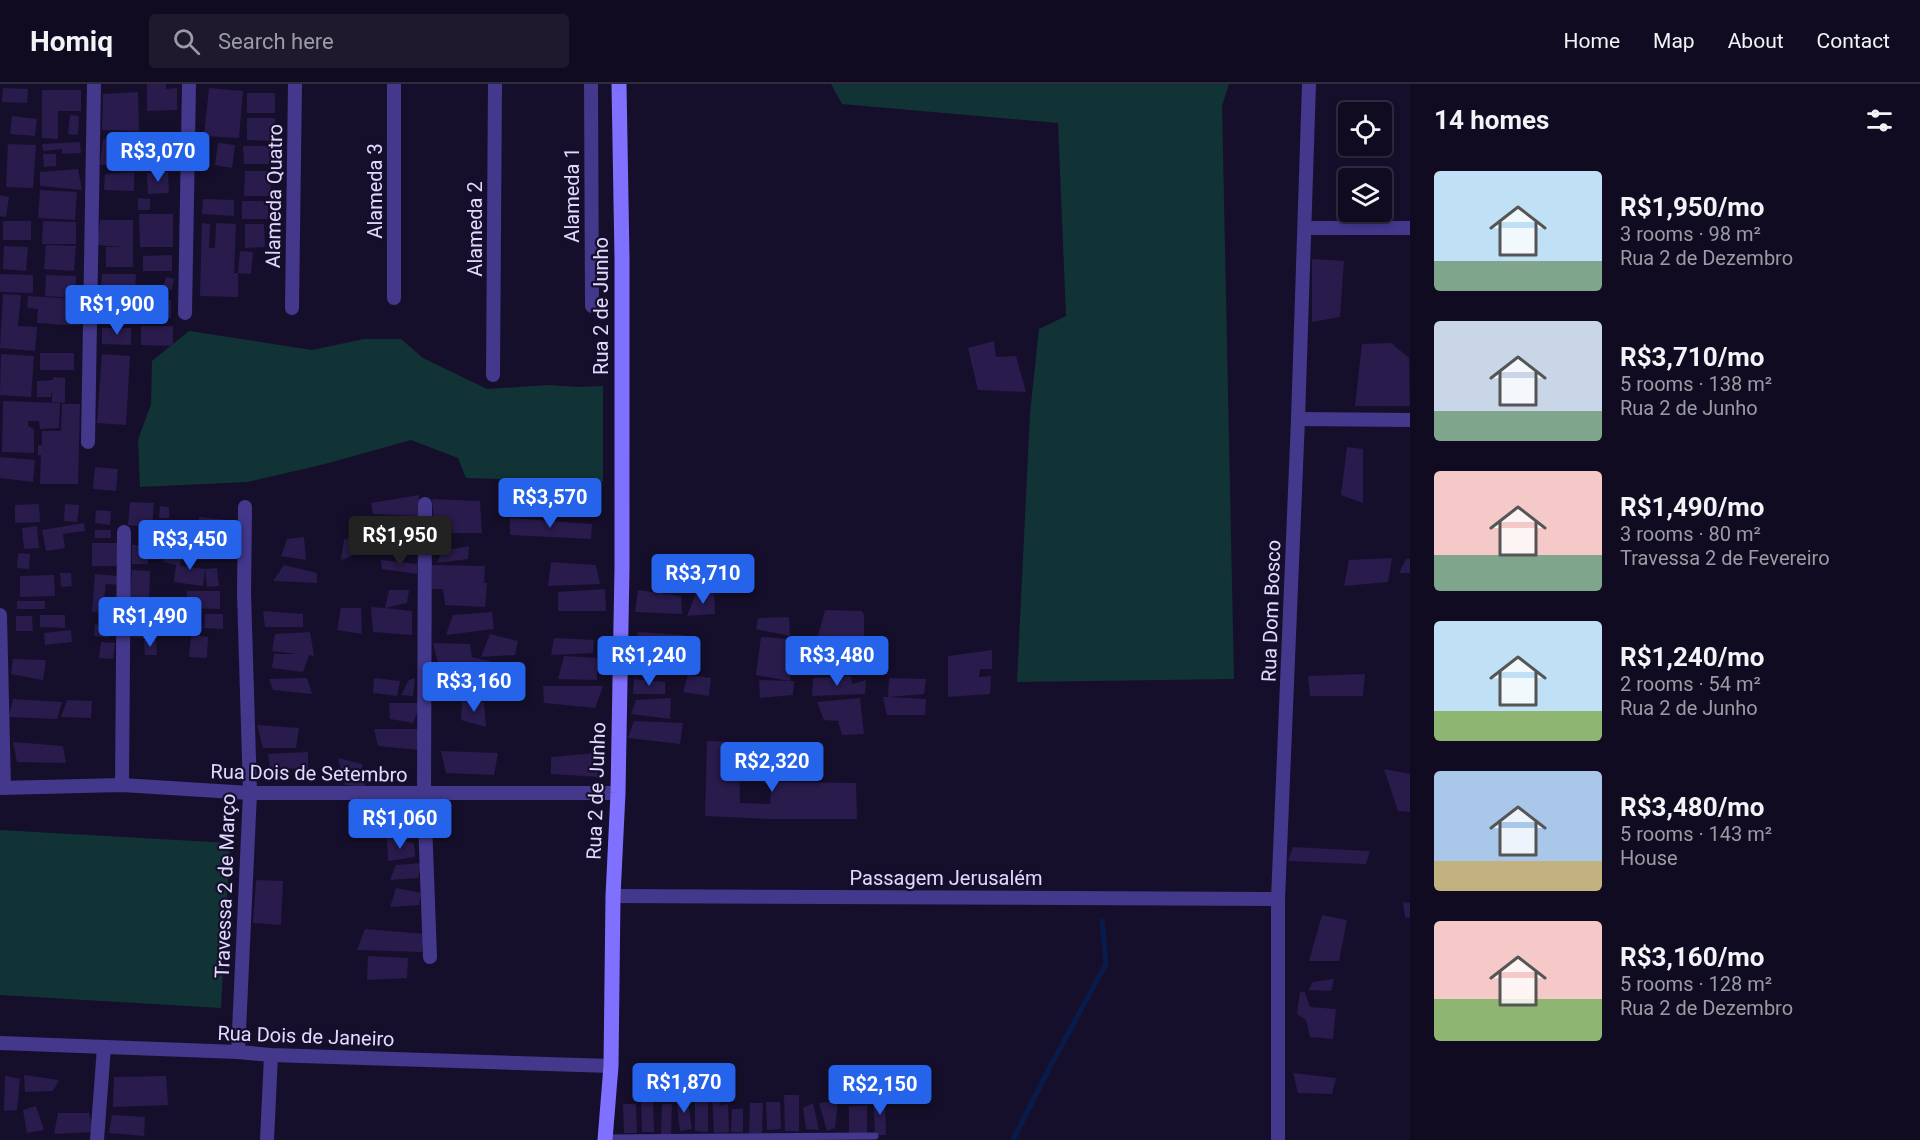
<!DOCTYPE html>
<html lang="en">
<head>
<meta charset="utf-8">
<style>
  body { margin:0; font-family:Roboto,sans-serif; background:#1e192d; color:#f1f3f6; height:100vh; display:flex; flex-direction:column; font-size:22px; white-space:nowrap }
  * { box-sizing:border-box; margin:0 }
  p { font-size:20px; color:#9c9ba5 }
  .icon { flex:none; width:33px; height:33px; fill:none; stroke:currentColor; stroke-width:2; stroke-linecap:round; stroke-linejoin:round }
  .map { position:relative; flex:1; overflow:hidden }
  .panel { display:flex; flex-direction:column; background:#100b20; width:510px }
  .panel>* { flex:none }
  .buttons { position:absolute; left:1338px; top:18px; display:grid; gap:12px }
  .buttons a { display:grid; place-items:center; width:54px; height:54px; border-radius:6px; background:#100b20; box-shadow:0 3px 9px #0003,0 0 0 2px #302b3e; font-size:30px }
  .price { position:absolute; translate:-50% -51px; padding:0 14px; border-radius:6px; background:#2563eb; color:#fff; font-size:20px; line-height:39px; filter:drop-shadow(0 2px 3px #0008) }
  .price::after { content:''; position:absolute; left:50%; top:36px; width:18px; height:14px; margin-left:-9px; background:inherit; clip-path:polygon(0 0,100% 0,50% 100%) }
  .price.current { background:#222; color:#fff }
  ul { padding:0; list-style:none }
  li { display:flex; align-items:center; gap:18px; height:150px; padding:0 24px }
  li span { display:grid; place-items:center; flex:none; width:168px; height:120px; border-radius:6px; color:#555 }
  li>.icon { margin-inline-start:auto }
  span .icon { width:72px; height:72px; fill:#fffc; stroke-width:1 }
  li b { font-size:26px }
  h2 { display:flex; justify-content:space-between; align-items:center; height:72px; padding:0 24px; font-size:26px }
  header { display:flex; align-items:center; gap:36px; box-sizing:border-box; height:84px; padding:0 30px; background:#100b20; border-bottom:2px solid #302b3e }
  header strong { font-size:28px }
  nav { display:flex; gap:33px; margin-inline-start:auto; font-size:21px }
  .search { width:420px; height:54px; background:#1e192d; display:flex; align-items:center; gap:15px; box-sizing:border-box; padding:0 21px; border-radius:6px; color:#9c9ba5; font-size:22px }
  main { display:flex; flex:1; min-height:0 }
  .map>svg:first-child { display:block }
  .green { fill:#123335 }
  .lines { fill:none; stroke-linecap:round; stroke-linejoin:round }
  .stream { stroke:#081b4b; stroke-width:5 }
  .building { fill:#291b4c }
  .lane { stroke:#43388c; stroke-width:7 }
  .street { stroke:#43388c; stroke-width:14 }
  .secondary { stroke:#8070ff; stroke-width:15 }
  .labels { text-anchor:middle; dominant-baseline:central; stroke-width:4.5; stroke-linejoin:round; paint-order:stroke }
  .street-label { font-size:20px; fill:#e1d9ff; stroke:#160f2b }
</style>
</head>
<body>
<header>
<strong>Homiq</strong>
<div class="search"><svg class="icon" aria-label="search" viewBox="0 0 24 24"><circle cx="10" cy="10" r="6"/><path d="M15 15l6 6"/></svg>Search here</div>
<nav><a>Home</a><a>Map</a><a>About</a><a>Contact</a></nav>
</header>
<main>
<div class="map">
<svg width="1410" height="1056" viewBox="0 0 1410 1056">
  <rect width="100%" height="100%" fill="#160f2b"/>
  <g class="green">
    <polygon points="831,0 1229,0 1222,22 1234,595 1017,598 1030,329 1039,245 1066,232 1058,39 842,20"/>
    <polygon points="189,247 312,266 364,255 401,255 423,274 487,305 550,301 577,303 603,302 603,398 466,394 458,374 411,356 325,380 247,398 140,403 138,356 151,320 152,277"/>
    <polygon points="0,746 230,759 221,924 0,911"/>
  </g>
  <g class="lines">
    <polyline class="stream" points="1013,1056 1051,981 1106,880 1102,837"/>
  </g>
  <g class="building">
    <polygon points="147,0 166,0 166,5 177,4 177,26 147,27"/>
    <polygon points="3,4 28,5 27,19 2,18"/>
    <polygon points="209,4 243,7 239,54 204,52"/>
    <polygon points="42,6 81,6 81,27 58,27 58,55 42,54"/>
    <polygon points="138,8 139,47 102,46 103,10"/>
    <rect x="247" y="9" width="28" height="20"/>
    <polygon points="70,31 79,32 78,51 68,50"/>
    <polygon points="12,32 37,35 35,52 10,50"/>
    <polygon points="247,34 275,34 274,57 247,56"/>
    <polygon points="103,55 134,55 133,79 100,81"/>
    <polygon points="80,58 81,69 62,70 62,65 43,67 42,60"/>
    <polygon points="218,59 235,61 232,84 215,81"/>
    <polygon points="8,60 36,61 33,104 6,103"/>
    <rect x="143" y="61" width="35" height="21"/>
    <polygon points="243,62 274,62 274,80 244,80"/>
    <polygon points="43,70 56,70 56,82 44,83"/>
    <polygon points="78,85 82,106 40,102 40,88"/>
    <polygon points="245,87 270,87 271,112 244,112"/>
    <polygon points="134,88 134,107 104,106 105,90"/>
    <polygon points="168,88 169,109 148,110 147,89"/>
    <polygon points="40,106 77,108 75,136 38,134"/>
    <polygon points="0,111 9,113 6,133 0,132"/>
    <polygon points="138,114 150,115 150,126 138,126"/>
    <polygon points="203,115 234,116 234,132 202,130"/>
    <rect x="242" y="117" width="26" height="18"/>
    <polygon points="139,130 173,130 173,163 140,163"/>
    <polygon points="100,136 133,136 133,183 106,183 106,163 123,163 97,161"/>
    <rect x="3" y="137" width="28" height="19"/>
    <polygon points="43,137 76,138 76,160 42,160"/>
    <polygon points="202,139 210,140 209,164 215,164 216,139 236,140 234,189 238,189 238,213 200,212"/>
    <polygon points="245,140 264,140 265,163 245,164"/>
    <polygon points="46,161 76,162 74,187 44,185"/>
    <polygon points="4,162 28,163 26,187 3,185"/>
    <polygon points="240,167 253,168 251,190 238,189"/>
    <polygon points="172,171 172,187 143,187 143,172"/>
    <polygon points="1312,175 1344,177 1340,233 1312,238"/>
    <polygon points="0,190 33,191 33,209 0,208"/>
    <polygon points="102,190 136,190 135,206 101,206"/>
    <polygon points="46,191 76,192 75,214 45,212"/>
    <polygon points="166,193 174,195 172,206 163,204"/>
    <polygon points="3,210 21,211 18,242 37,243 35,267 0,264"/>
    <polygon points="28,212 75,215 74,221 81,222 79,242 37,239 38,225 27,224"/>
    <polygon points="140,215 171,216 171,234 139,233"/>
    <polygon points="103,216 134,218 133,238 102,236"/>
    <polygon points="141,242 173,242 173,262 141,261"/>
    <polygon points="102,244 131,244 131,261 102,260"/>
    <polygon points="994,257 996,273 1016,272 1026,308 978,306 968,264"/>
    <polygon points="1391,259 1409,274 1410,322 1355,322 1362,260"/>
    <rect x="40" y="269" width="34" height="17"/>
    <polygon points="1,270 34,272 31,313 0,311"/>
    <polygon points="102,270 130,272 126,341 97,339"/>
    <polygon points="53,293 65,294 65,319 52,318 52,305 51,313 37,313 37,297 53,296"/>
    <polygon points="3,317 60,319 59,344 40,345 39,337 28,337 28,342 34,345 34,369 2,368"/>
    <polygon points="62,320 80,320 78,400 40,400 41,371 38,371 38,361 42,361 42,347 61,347"/>
    <polygon points="1347,363 1363,365 1363,419 1341,411"/>
    <polygon points="0,373 35,376 33,398 0,394"/>
    <polygon points="95,383 118,385 116,407 93,405"/>
    <polygon points="419,411 419,432 373,430 371,419"/>
    <polygon points="432,415 480,417 482,449 435,449"/>
    <polygon points="130,418 154,419 152,443 128,441"/>
    <polygon points="39,420 40,438 15,439 15,421"/>
    <polygon points="65,420 79,421 77,438 64,437"/>
    <polygon points="160,422 169,423 169,434 159,434"/>
    <polygon points="96,426 111,427 110,441 95,439"/>
    <polygon points="199,433 227,436 225,455 197,453"/>
    <polygon points="510,434 592,440 591,455 510,451"/>
    <polygon points="380,435 402,436 402,455 370,452"/>
    <polygon points="84,439 85,447 63,450 65,464 46,467 42,446"/>
    <polygon points="37,442 39,464 24,465 22,444"/>
    <rect x="95" y="446" width="16" height="8"/>
    <polygon points="356,451 357,470 341,476 344,456"/>
    <polygon points="304,453 306,476 281,472 287,455"/>
    <polygon points="92,459 117,459 118,482 92,482"/>
    <rect x="132" y="461" width="16" height="19"/>
    <polygon points="469,462 468,475 437,479 442,467"/>
    <polygon points="166,463 183,467 180,482 205,485 217,484 219,502 207,503 205,485 203,502 174,498 176,481 163,478"/>
    <polygon points="191,464 217,465 216,474 190,473"/>
    <polygon points="18,469 30,470 29,485 17,484"/>
    <polygon points="1392,474 1388,498 1344,502 1349,476"/>
    <polygon points="1406,475 1410,475 1410,489 1399,489"/>
    <polygon points="381,476 417,480 417,490 382,485"/>
    <polygon points="551,478 596,481 600,500 548,502"/>
    <polygon points="284,481 317,489 317,499 273,497"/>
    <polygon points="432,481 485,482 484,499 487,499 485,523 445,521 443,505 432,505"/>
    <polygon points="132,486 150,487 149,517 130,516"/>
    <polygon points="60,489 71,489 72,502 61,503"/>
    <polygon points="95,490 118,492 118,501 106,500 104,516 117,517 116,530 92,528"/>
    <polygon points="54,491 55,512 20,513 20,492"/>
    <polygon points="605,505 606,527 558,527 558,508"/>
    <polygon points="389,506 409,506 407,519 385,524 412,527 412,551 373,548 371,523 385,524"/>
    <polygon points="638,506 681,512 682,530 635,528"/>
    <polygon points="187,507 220,507 220,525 187,524"/>
    <polygon points="714,508 715,530 687,532 696,509"/>
    <rect x="17" y="517" width="28" height="8"/>
    <polygon points="133,519 149,521 148,530 132,528"/>
    <polygon points="341,524 361,524 362,550 337,546"/>
    <polygon points="825,526 862,527 864,531 864,553 818,552"/>
    <polygon points="263,527 303,530 303,543 265,543"/>
    <polygon points="492,528 494,545 446,551 453,531"/>
    <polygon points="205,530 223,530 223,545 204,544"/>
    <polygon points="40,531 65,531 65,544 40,543"/>
    <polygon points="16,532 32,532 33,547 16,547"/>
    <polygon points="789,533 790,552 756,545 758,534"/>
    <polygon points="95,540 111,543 109,554 94,552"/>
    <polygon points="131,541 156,544 155,556 130,553"/>
    <polygon points="71,546 72,558 45,561 44,549"/>
    <polygon points="310,548 314,572 309,571 303,588 272,584 274,570 297,570 272,567 275,550"/>
    <polygon points="638,548 684,551 683,569 635,568"/>
    <polygon points="490,550 518,557 515,571 481,573"/>
    <polygon points="191,551 208,553 207,574 189,573"/>
    <polygon points="761,553 792,555 790,597 756,591"/>
    <polygon points="554,554 594,556 593,569 551,571"/>
    <polygon points="144,556 156,556 157,571 145,571"/>
    <polygon points="101,558 115,559 113,575 99,574"/>
    <polygon points="433,559 470,560 472,573 490,577 488,590 441,591"/>
    <polygon points="992,566 992,585 980,585 979,593 991,592 990,610 948,613 948,572"/>
    <polygon points="564,572 597,574 597,596 558,595"/>
    <polygon points="13,575 46,576 43,596 11,590"/>
    <polygon points="1365,590 1363,612 1310,612 1308,592"/>
    <polygon points="688,591 711,594 709,612 683,608"/>
    <polygon points="851,592 852,600 866,596 865,610 812,612 813,594"/>
    <polygon points="307,594 312,610 273,606 269,595"/>
    <polygon points="374,594 400,597 397,612 373,609"/>
    <polygon points="415,594 413,612 401,611 409,596"/>
    <polygon points="889,594 926,595 924,610 888,613 926,615 925,631 887,631 883,613 888,613"/>
    <polygon points="634,595 665,598 665,610 633,610"/>
    <polygon points="759,596 794,597 793,611 760,614"/>
    <polygon points="543,602 603,602 595,624 544,619"/>
    <polygon points="671,614 670,635 631,630 636,616"/>
    <polygon points="860,614 864,650 842,651 838,637 824,636 817,618"/>
    <polygon points="13,615 62,618 57,635 9,633"/>
    <polygon points="67,616 92,617 91,634 61,633"/>
    <polygon points="462,617 484,618 486,643 461,636"/>
    <polygon points="389,619 421,619 413,639 390,635"/>
    <polygon points="634,637 683,639 680,660 628,654"/>
    <polygon points="257,641 299,644 296,664 263,664"/>
    <polygon points="374,645 419,645 419,666 378,662"/>
    <polygon points="707,657 739,658 740,719 770,720 772,698 856,699 857,735 770,735 705,732"/>
    <polygon points="13,658 63,662 66,679 17,678"/>
    <polygon points="441,667 498,669 494,691 446,689"/>
    <polygon points="308,668 308,685 270,684 268,670"/>
    <polygon points="596,669 599,693 551,690 551,673"/>
    <polygon points="338,674 362,680 365,703 345,701"/>
    <polygon points="1384,685 1410,690 1410,728 1398,727"/>
    <polygon points="394,736 418,739 415,753 387,754"/>
    <polygon points="387,754 414,759 415,773 388,777"/>
    <polygon points="1293,763 1370,767 1366,780 1288,777"/>
    <polygon points="422,779 418,794 390,796 396,781"/>
    <polygon points="256,796 283,797 281,841 253,839"/>
    <polygon points="396,804 421,809 419,821 390,823"/>
    <polygon points="1403,818 1410,819 1410,834 1405,833"/>
    <polygon points="1322,831 1347,836 1339,877 1309,877"/>
    <polygon points="365,845 425,850 422,868 357,866"/>
    <polygon points="368,872 408,874 407,894 367,896"/>
    <polygon points="1334,895 1331,907 1308,906 1313,898"/>
    <polygon points="1300,908 1305,908 1310,923 1336,925 1333,955 1310,953 1306,936 1297,930"/>
    <polygon points="1293,989 1336,994 1332,1010 1298,1009"/>
    <polygon points="24,991 59,996 53,1007 25,1008"/>
    <polygon points="5,992 20,995 17,1026 4,1027"/>
    <polygon points="166,992 168,1021 113,1023 114,993"/>
    <polygon points="712,1010 720,1010 720,1021 728,1020 729,1048 714,1049"/>
    <polygon points="784,1011 799,1011 799,1047 785,1047"/>
    <polygon points="687,1012 692,1045 680,1047 676,1013"/>
    <polygon points="873,1013 885,1013 886,1051 875,1051"/>
    <polygon points="641,1016 653,1016 654,1048 642,1048"/>
    <polygon points="838,1017 835,1044 827,1047 819,1019"/>
    <polygon points="695,1018 708,1018 708,1048 695,1047"/>
    <polygon points="766,1018 780,1018 781,1045 767,1046"/>
    <polygon points="750,1019 763,1019 762,1049 749,1049"/>
    <polygon points="813,1019 819,1046 806,1045 803,1024"/>
    <polygon points="623,1020 636,1020 637,1049 624,1049"/>
    <polygon points="662,1020 672,1020 671,1051 661,1051"/>
    <polygon points="867,1021 867,1050 849,1050 849,1022"/>
    <polygon points="36,1022 44,1046 27,1049 23,1026"/>
    <polygon points="732,1025 743,1025 743,1048 731,1048"/>
    <polygon points="58,1029 89,1029 93,1048 54,1050"/>
    <polygon points="112,1031 145,1033 144,1052 109,1049"/>
  </g>
  <g class="lines">
    <polyline class="lane" points="605,1054 875,1052"/>
    <g class="street">
      <polyline points="394,0 394,214"/>
      <polyline points="591,0 592,222"/>
      <polyline points="1305,144 1410,144"/>
      <polyline points="292,224 295,0"/>
      <polyline points="185,229 189,0"/>
      <polyline points="493,291 495,0"/>
      <polyline points="1298,335 1410,336"/>
      <polyline points="88,358 94,0"/>
      <polyline points="425,420 424,710 430,873"/>
      <polyline points="0,531 4,704"/>
      <polyline points="122,701 124,448"/>
      <polyline points="0,704 122,701 250,709 618,709"/>
      <polyline points="613,812 1278,815"/>
      <polyline points="0,959 238,968 271,971 611,982"/>
      <polyline points="238,968 250,709 244,509 245,423"/>
      <polyline points="97,1056 104,963"/>
      <polyline points="267,1056 271,971"/>
      <polyline points="1278,1056 1278,815 1298,335 1309,0"/>
    </g>
    <polyline class="secondary" points="605,1056 611,982 613,812 618,709 622,484 622,174 619,0"/>
  </g>
  <g class="labels">
    <g class="street-label">
      <text transform="translate(375 107) rotate(-90)">Alameda 3</text>
      <text transform="translate(572 111) rotate(-90)">Alameda 1</text>
      <text transform="translate(274 112) rotate(-89)">Alameda Quatro</text>
      <text transform="translate(475 145) rotate(-90)">Alameda 2</text>
      <text transform="translate(601 222) rotate(-90)">Rua 2 de Junho</text>
      <text transform="translate(1271 527) rotate(-88)">Rua Dom Bosco</text>
      <text transform="translate(309 689) rotate(1)">Rua Dois de Setembro</text>
      <text transform="translate(596 707) rotate(-88)">Rua 2 de Junho</text>
      <text x="946" y="794">Passagem Jerusalém</text>
      <text transform="translate(225 802) rotate(-88)">Travessa 2 de Março</text>
      <text transform="translate(306 952) rotate(2)">Rua Dois de Janeiro</text>
    </g>
  </g>
</svg>
<div class="buttons">
<a><svg class="icon" aria-label="locate" viewBox="0 0 24 24"><circle cx="12" cy="12" r="6"/><path d="M12 2v4M12 18v4M2 12h4M18 12h4"/></svg></a>
<a><svg class="icon" aria-label="layers" viewBox="0 0 24 24"><path d="M12 4l9 5-9 5-9-5zM3 14l9 5 9-5"/></svg></a>
</div>
<b class="price" style="left:158px;top:99px">R$3,070</b>
<b class="price" style="left:117px;top:252px">R$1,900</b>
<b class="price" style="left:550px;top:445px">R$3,570</b>
<b class="price current" style="left:400px;top:483px">R$1,950</b>
<b class="price" style="left:190px;top:487px">R$3,450</b>
<b class="price" style="left:703px;top:521px">R$3,710</b>
<b class="price" style="left:150px;top:564px">R$1,490</b>
<b class="price" style="left:649px;top:603px">R$1,240</b>
<b class="price" style="left:837px;top:603px">R$3,480</b>
<b class="price" style="left:474px;top:629px">R$3,160</b>
<b class="price" style="left:772px;top:709px">R$2,320</b>
<b class="price" style="left:400px;top:766px">R$1,060</b>
<b class="price" style="left:684px;top:1030px">R$1,870</b>
<b class="price" style="left:880px;top:1032px">R$2,150</b>
</div>
<section class="panel">
<h2>14 homes<svg class="icon" aria-label="filters" viewBox="0 0 24 24"><path d="M4 7h16M4 17h16"/><circle cx="9" cy="7" r="2"/><circle cx="15" cy="17" r="2"/></svg></h2>
<ul>
<li><span style="background:linear-gradient(#bfe0f5 75%,#7fa58c 0)"><svg class="icon" aria-label="home" viewBox="0 0 24 24"><path d="M3 11l9-7 9 7M6 9v11h12V9"/></svg></span><div><b>R$1,950/mo</b><p>3 rooms · 98 m²</p><p>Rua 2 de Dezembro</p></div></li>
<li><span style="background:linear-gradient(#c9d6e8 75%,#7fa58c 0)"><svg class="icon" aria-label="home" viewBox="0 0 24 24"><path d="M3 11l9-7 9 7M6 9v11h12V9"/></svg></span><div><b>R$3,710/mo</b><p>5 rooms · 138 m²</p><p>Rua 2 de Junho</p></div></li>
<li><span style="background:linear-gradient(#f6c9c9 70%,#7fa58c 0)"><svg class="icon" aria-label="home" viewBox="0 0 24 24"><path d="M3 11l9-7 9 7M6 9v11h12V9"/></svg></span><div><b>R$1,490/mo</b><p>3 rooms · 80 m²</p><p>Travessa 2 de Fevereiro</p></div></li>
<li><span style="background:linear-gradient(#bfe0f5 75%,#8fb573 0)"><svg class="icon" aria-label="home" viewBox="0 0 24 24"><path d="M3 11l9-7 9 7M6 9v11h12V9"/></svg></span><div><b>R$1,240/mo</b><p>2 rooms · 54 m²</p><p>Rua 2 de Junho</p></div></li>
<li><span style="background:linear-gradient(#a9c7e8 75%,#c2b280 0)"><svg class="icon" aria-label="home" viewBox="0 0 24 24"><path d="M3 11l9-7 9 7M6 9v11h12V9"/></svg></span><div><b>R$3,480/mo</b><p>5 rooms · 143 m²</p><p>House</p></div></li>
<li><span style="background:linear-gradient(#f6c9c9 65%,#8fb573 0)"><svg class="icon" aria-label="home" viewBox="0 0 24 24"><path d="M3 11l9-7 9 7M6 9v11h12V9"/></svg></span><div><b>R$3,160/mo</b><p>5 rooms · 128 m²</p><p>Rua 2 de Dezembro</p></div></li>
</ul>
</section>
</main>
</body>
</html>
